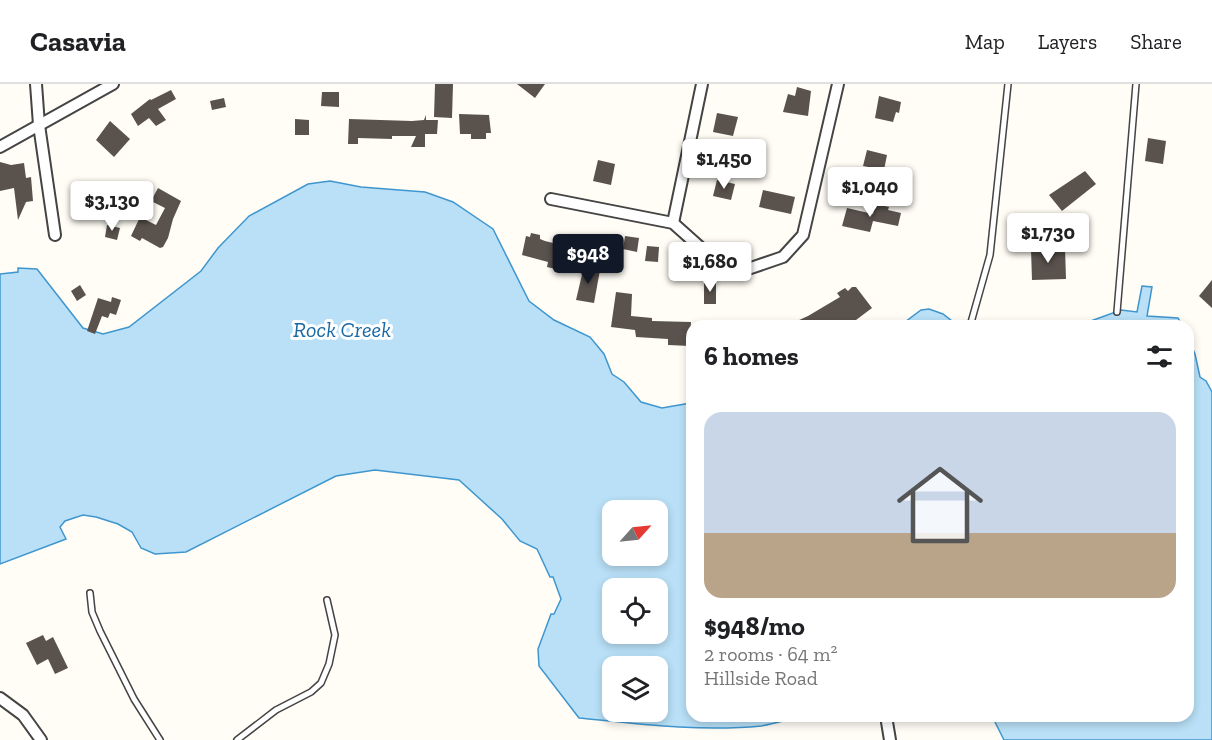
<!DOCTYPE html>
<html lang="en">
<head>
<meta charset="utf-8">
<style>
  body { margin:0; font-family:"Zilla Slab",serif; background:#f2f2f2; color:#202124; height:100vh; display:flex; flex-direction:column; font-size:22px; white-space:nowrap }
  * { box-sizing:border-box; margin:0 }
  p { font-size:20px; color:#757577 }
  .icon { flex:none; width:33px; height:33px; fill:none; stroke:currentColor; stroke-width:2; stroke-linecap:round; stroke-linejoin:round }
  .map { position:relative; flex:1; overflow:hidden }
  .side { position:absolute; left:686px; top:236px; width:508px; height:402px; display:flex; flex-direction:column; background:#fff; border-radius:18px; box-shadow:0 3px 9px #0003 }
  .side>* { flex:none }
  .needle { width:39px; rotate:63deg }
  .controls { position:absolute; left:602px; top:416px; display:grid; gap:12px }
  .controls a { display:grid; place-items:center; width:66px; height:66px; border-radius:12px; background:#fff; box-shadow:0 3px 9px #0003; font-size:30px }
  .price { position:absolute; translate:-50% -51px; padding:0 14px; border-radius:6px; background:#fff; color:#222; font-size:20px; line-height:39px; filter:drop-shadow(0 2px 3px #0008) }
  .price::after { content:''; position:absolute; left:50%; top:36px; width:18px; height:14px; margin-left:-9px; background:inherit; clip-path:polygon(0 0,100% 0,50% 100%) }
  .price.current { background:#111827; color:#fff }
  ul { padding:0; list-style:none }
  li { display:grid; align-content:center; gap:12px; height:318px; padding:0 18px }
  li+li { border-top:2px solid #e0e0e0 }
  li span { display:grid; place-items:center; height:186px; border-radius:18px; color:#555 }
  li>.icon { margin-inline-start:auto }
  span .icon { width:108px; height:108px; fill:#fffc; stroke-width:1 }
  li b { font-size:26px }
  h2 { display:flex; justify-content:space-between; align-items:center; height:72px; padding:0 18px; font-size:26px }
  header { display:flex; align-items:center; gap:36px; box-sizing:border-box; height:84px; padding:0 30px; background:#fff; border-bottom:2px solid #e0e0e0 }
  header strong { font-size:28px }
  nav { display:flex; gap:33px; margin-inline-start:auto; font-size:21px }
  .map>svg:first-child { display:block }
  .water { fill:#b9e0f7; stroke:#3f96cf; stroke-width:1.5; fill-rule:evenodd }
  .building { fill:#5a524d }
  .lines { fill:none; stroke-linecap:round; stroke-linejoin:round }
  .lane-casing { stroke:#444; stroke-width:8 }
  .street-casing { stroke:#444; stroke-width:14 }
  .lane { stroke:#fff; stroke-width:5 }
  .street { stroke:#fff; stroke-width:10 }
  .labels { text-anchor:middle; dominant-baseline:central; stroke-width:6; stroke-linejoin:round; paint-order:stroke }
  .water-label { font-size:22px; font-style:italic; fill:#1768a6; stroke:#fff }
</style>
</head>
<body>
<header>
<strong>Casavia</strong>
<nav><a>Map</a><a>Layers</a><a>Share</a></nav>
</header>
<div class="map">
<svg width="1212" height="656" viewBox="0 0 1212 656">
  <rect width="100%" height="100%" fill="#fffdf5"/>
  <g class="water">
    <path d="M330,97L361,103L425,108L453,118L493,145L529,217L554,236L590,253L604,270L612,290L624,298L641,318L662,324L691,319L692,632H802C789,635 775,640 761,642C702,648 638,640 579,634L539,582L538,565L551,530H554L561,515L553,493H550L537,465L520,457L502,435L459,396L375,386L336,392L186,468L155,470L141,464L132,448L118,440L96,433L83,431L65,437L60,443L66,455L0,480V190L18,188V184L37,185L83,244L103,250L129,243L201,187L218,164L249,132L308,100ZM612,426H657V471H612ZM612,504H657V549H612ZM612,582H657V627H612Z"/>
    <polygon points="1142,202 1152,203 1147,232 1178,234 1182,241 1077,242 1121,226 1137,228"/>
    <polygon points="929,225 943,230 957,241 901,241 921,226"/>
    <polygon points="1188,253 1195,270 1200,293 1206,297 1212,308 1212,656 1004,656 992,632 1188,632"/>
  </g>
  <g class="building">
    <polygon points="435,0 453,0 452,34 434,33"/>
    <polygon points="517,0 545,0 535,14"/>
    <polygon points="797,3 811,7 808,32 783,28 788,10 795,12"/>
    <polygon points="171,6 176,15 158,25 166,36 156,42 149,34 138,42 131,30 150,15 151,16"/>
    <polygon points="322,8 339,8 339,23 321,22"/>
    <polygon points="879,12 901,18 899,29 896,28 893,38 875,34"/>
    <polygon points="224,14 226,23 212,26 210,17"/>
    <polygon points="717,29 738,33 733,52 713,48"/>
    <polygon points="459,30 489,31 491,49 486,49 486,55 471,55 471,50 460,50"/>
    <polygon points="426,31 426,36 438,36 437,50 425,50 425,63 411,63 416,52 392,52 392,55 358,54 358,60 348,60 349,35 412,37 424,36"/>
    <polygon points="295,35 309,36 309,51 295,51"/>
    <polygon points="110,37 130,55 114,73 96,56"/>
    <polygon points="1148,54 1166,57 1163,80 1145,77"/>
    <polygon points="867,66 887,71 884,86 863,82"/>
    <polygon points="598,76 615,80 611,101 593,97"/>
    <polygon points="0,78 11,81 24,79 26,94 31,93 33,117 26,118 18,136 14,104 0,107"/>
    <polygon points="1085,87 1096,100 1062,127 1049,111"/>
    <polygon points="717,96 735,100 731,116 713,112"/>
    <polygon points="158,104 181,117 173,135 168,154 163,163 160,164 142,154 140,157 131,152 140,133 156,141 165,124 151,117"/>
    <polygon points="763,106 795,113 791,130 759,123"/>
    <polygon points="875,120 889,123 888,126 901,129 898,142 873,137 870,148 842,142 847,124 873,130"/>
    <polygon points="107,141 120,144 117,156 105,153"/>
    <polygon points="531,149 540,151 540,155 545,157 565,162 560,186 547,183 548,178 522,171 526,152 530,153"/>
    <polygon points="625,152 639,154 637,168 623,165"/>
    <polygon points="602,161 616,163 614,184 599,182"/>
    <polygon points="647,162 659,163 658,178 645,177"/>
    <polygon points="1065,164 1066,195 1032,196 1031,165"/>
    <polygon points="584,182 600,186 594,219 576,216"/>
    <polygon points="1212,196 1212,224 1199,212"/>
    <polygon points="716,198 716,220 704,220 704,199"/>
    <polygon points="80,201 86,211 77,217 71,207"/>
    <polygon points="852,203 856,203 872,224 848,242 786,242 808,232 840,213 837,209 845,204 848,207"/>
    <polygon points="616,208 632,210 631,232 652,234 652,237 691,238 690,262 668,261 668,255 636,253 635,246 611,243"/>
    <polygon points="112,213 121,216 116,231 110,229 108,234 102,232 95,250 87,247 98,214 111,218"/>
    <polygon points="43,551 46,557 53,553 68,584 55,590 48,575 37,581 26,559"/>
  </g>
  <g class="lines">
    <defs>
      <g id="lane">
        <polyline points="1117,228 1136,0"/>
        <polyline points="970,242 990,171 1008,0"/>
        <polyline points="90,509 92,528 100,547 134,615 160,656"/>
        <polyline points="237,656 276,626 311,608 321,599 329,580 335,551 327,516"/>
      </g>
      <g id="street">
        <polyline points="36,0 39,41 55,151"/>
        <polyline points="0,63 113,0"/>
        <polyline points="551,115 673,139 720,181 745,186 783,173 803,151 838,0"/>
        <polyline points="673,139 702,0"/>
        <polyline points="0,614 23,631 41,656"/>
        <polyline points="886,632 890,656"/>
      </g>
    </defs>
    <use href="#lane" class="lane-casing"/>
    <use href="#street" class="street-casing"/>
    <use href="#lane" class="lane"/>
    <use href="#street" class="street"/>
  </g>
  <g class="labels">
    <g class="water-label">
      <text x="342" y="245">Rock Creek</text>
    </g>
  </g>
</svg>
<div class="controls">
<a><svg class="needle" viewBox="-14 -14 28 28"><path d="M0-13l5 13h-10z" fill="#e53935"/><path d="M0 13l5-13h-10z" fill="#757577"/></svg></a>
<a><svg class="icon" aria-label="locate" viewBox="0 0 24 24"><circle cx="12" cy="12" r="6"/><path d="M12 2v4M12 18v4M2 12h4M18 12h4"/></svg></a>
<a><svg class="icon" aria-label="layers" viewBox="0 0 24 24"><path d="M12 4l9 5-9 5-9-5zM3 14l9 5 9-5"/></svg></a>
</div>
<b class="price" style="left:724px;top:106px">$1,450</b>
<b class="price" style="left:870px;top:134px">$1,040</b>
<b class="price" style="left:112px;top:148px">$3,130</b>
<b class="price" style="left:1048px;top:180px">$1,730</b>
<b class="price current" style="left:588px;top:201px">$948</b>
<b class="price" style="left:710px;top:209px">$1,680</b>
<section class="side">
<h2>6 homes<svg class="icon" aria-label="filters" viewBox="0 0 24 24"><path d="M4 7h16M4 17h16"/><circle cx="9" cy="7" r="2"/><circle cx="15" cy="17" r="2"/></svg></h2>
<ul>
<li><span style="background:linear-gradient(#c9d6e8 65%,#b9a48a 0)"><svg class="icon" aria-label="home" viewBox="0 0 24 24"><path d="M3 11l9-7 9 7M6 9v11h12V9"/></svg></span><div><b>$948/mo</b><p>2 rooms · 64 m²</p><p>Hillside Road</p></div></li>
</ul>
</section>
</div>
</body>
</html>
